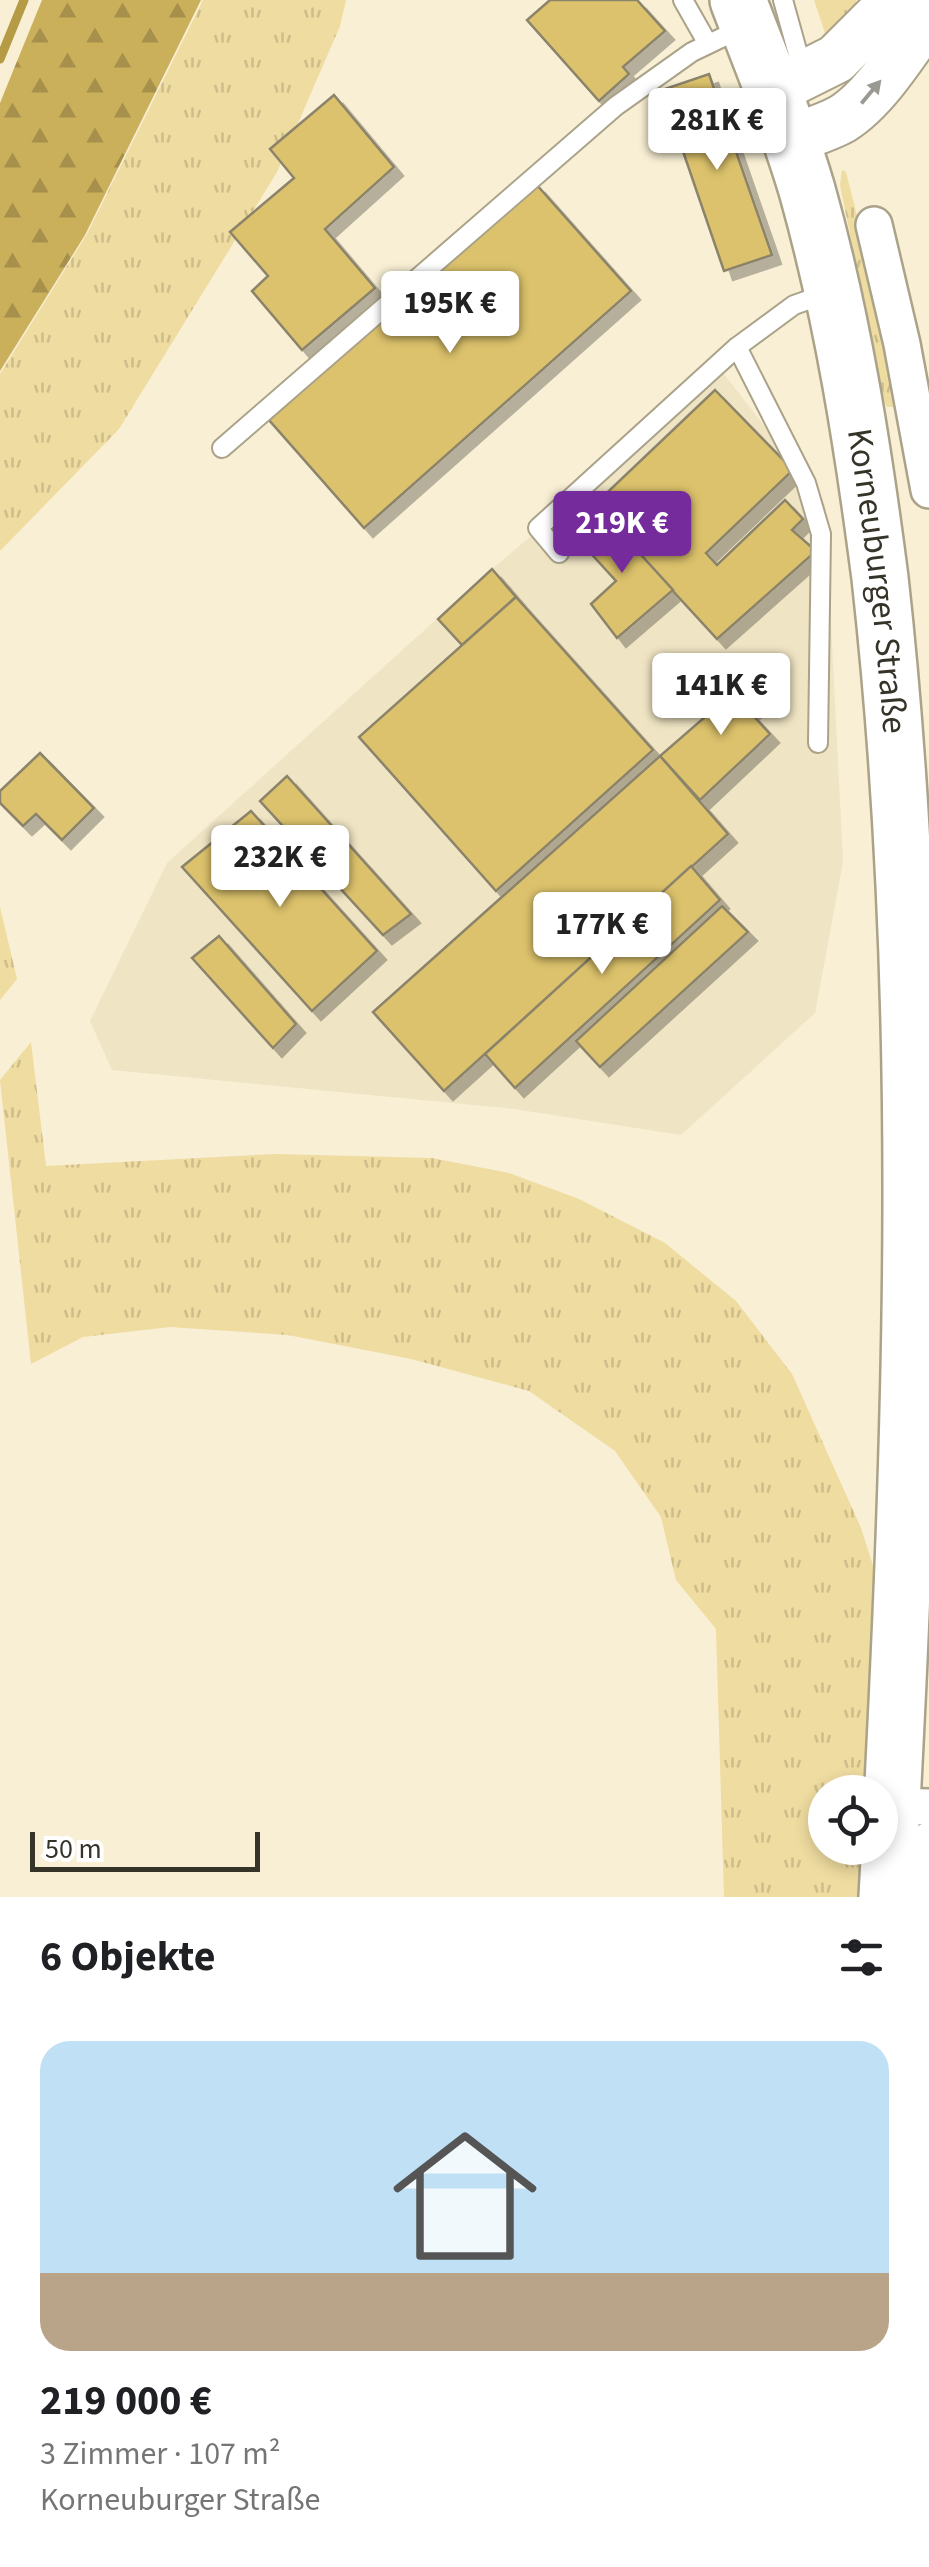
<!DOCTYPE html>
<html lang="de">
<head>
<meta charset="utf-8">
<style>
  body { margin:0; font-family:"Source Sans 3",sans-serif; background:#f6f6f6; color:#202124; height:100vh; display:flex; flex-direction:column; font-size:38px; white-space:nowrap }
  * { box-sizing:border-box; margin:0 }
  p { font-size:32px; color:#757577 }
  .icon { flex:none; width:55px; height:55px; fill:none; stroke:currentColor; stroke-width:2; stroke-linecap:round; stroke-linejoin:round }
  .map { position:relative; height:1897px; overflow:hidden }
  .drawer { display:flex; flex-direction:column; background:#fff; flex:1 }
  .drawer>* { flex:none }
  .tools { position:absolute; left:808px; top:1775px; display:grid; gap:20px }
  .tools a { display:grid; place-items:center; width:90px; height:90px; border-radius:50%; background:#fff; box-shadow:0 5px 15px #0003; font-size:50px }
  .scale { position:absolute; left:30px; bottom:25px; width:230px; box-sizing:border-box; padding-left:10px; border:5px solid #363329; border-top:0; font-size:28px; line-height:35px; white-space:nowrap; color:#363329; -webkit-text-stroke:8px #fff; paint-order:stroke }
  .price { position:absolute; translate:-50% -85px; padding:0 22px; border-radius:10px; background:#fff; color:#222; font-size:32px; line-height:65px; filter:drop-shadow(0 2px 5px #0008) }
  .price::after { content:''; position:absolute; left:50%; top:60px; width:30px; height:22px; margin-left:-15px; background:inherit; clip-path:polygon(0 0,100% 0,50% 100%) }
  .price.on { background:#762b9d; color:#fff }
  ul { padding:0; list-style:none }
  li { display:grid; align-content:center; gap:20px; height:530px; padding:0 40px }
  li span { display:grid; place-items:center; height:310px; border-radius:30px; color:#555 }
  li>.icon { margin-inline-start:auto }
  span .icon { width:180px; height:180px; fill:#fffc; stroke-width:1 }
  li b { font-size:42px }
  h2 { display:flex; justify-content:space-between; align-items:center; height:120px; padding:0 40px; font-size:42px }
  .map>svg:first-child { display:block }
  .built { fill:#efe4c3 }
  .grass { fill:url(#grass-tufts) }
  .forest { fill:url(#forest-firs) }
  .lines { fill:none; stroke-linecap:round; stroke-linejoin:round }
  .stream { stroke:#b59b45; stroke-width:9 }
  .building { fill:#dcc26c; stroke:#8b836b; stroke-width:2.5; filter:url(#shadow) }
  .service-casing { stroke:#aaa289; stroke-width:22 }
  .minor-casing { stroke:#aaa289; stroke-width:40 }
  .secondary-casing { stroke:#aaa289; stroke-width:52 }
  .primary-casing { stroke:#aaa289; stroke-width:60 }
  .service { stroke:#fff; stroke-width:18 }
  .minor { stroke:#fff; stroke-width:35 }
  .secondary { stroke:#fff; stroke-width:48 }
  .primary { stroke:#fff; stroke-width:55 }
  .oneway { fill:#9a9994 }
  .labels { text-anchor:middle; dominant-baseline:central; stroke-width:8; stroke-linejoin:round; paint-order:stroke }
  .street-label { font-size:35px; fill:#363329; stroke:#fff }
</style>
</head>
<body>
<div class="map">
<svg width="929" height="1897" viewBox="0 0 929 1897">
  <defs>
    <pattern id="grass-tufts" width="24" height="20" patternUnits="userSpaceOnUse" patternTransform="scale(2.5)"><rect width="24" height="20" fill="#efdca0"/><path d="M3 7l-1-3M5 7V3M7 7l1-3M15 17l-1-3M17 17v-4M19 17l1-3" fill="none" stroke="#cebd8a"/></pattern>
    <pattern id="forest-firs" width="22" height="20" patternUnits="userSpaceOnUse" patternTransform="scale(2.5)"><rect width="22" height="20" fill="#cbb05b"/><path d="M5 1l3.5 6h-7zM16 11l3.5 6h-7z" fill="#a6904b"/></pattern>
    <filter id="shadow"><feDropShadow dx="9" dy="9" stdDeviation="0" flood-color="#0004"/></filter>
  </defs>
  <rect width="100%" height="100%" fill="#f8efd4"/>
  <polygon class="built" points="724,374 825,504 843,862 815,1013 681,1135 514,1109 112,1070 90,1021 167,863 492,569"/>
  <g class="grass">
    <polygon points="203,0 346,0 340,26 277,172 119,429 0,551 0,374 87,234"/>
    <polygon points="814,0 856,0 857,7 829,45"/>
    <polygon points="842,170 846,172 880,307 896,407 887,407 884,400 840,185"/>
    <polygon points="0,907 17,979 0,1000"/>
    <polygon points="31,1042 46,1166 274,1154 432,1158 509,1173 579,1199 665,1243 736,1301 792,1374 861,1528 885,1603 879,1792 825,1792 825,1848 878,1848 876,1897 724,1897 716,1629 676,1580 661,1517 615,1451 529,1391 411,1359 288,1335 170,1327 83,1337 31,1364 0,1080"/>
  </g>
  <polygon class="forest" points="42,0 201,0 85,235 0,371 0,103"/>
  <g class="lines">
    <polyline class="stream" points="0,59 24,0"/>
  </g>
  <g class="building">
    <polygon points="550,0 637,0 665,31 623,67 629,74 599,101 527,20"/>
    <polygon points="709,74 772,255 724,271 662,90"/>
    <polygon points="334,95 394,167 325,229 375,288 302,350 252,291 268,276 230,232 294,178 270,149"/>
    <polygon points="536,184 631,291 364,528 269,420"/>
    <polygon points="715,390 793,470 706,553 717,565 785,500 803,519 792,530 816,551 717,639 594,505"/>
    <polygon points="602,512 673,590 617,638 591,604 616,581 574,535"/>
    <polygon points="492,569 516,597 462,645 438,619"/>
    <polygon points="516,597 653,750 496,891 359,737"/>
    <polygon points="759,670 778,687 749,711 770,734 700,800 660,756"/>
    <polygon points="40,753 94,808 62,840 36,814 23,826 0,803 0,791"/>
    <polygon points="660,756 728,834 444,1091 373,1012"/>
    <polygon points="287,776 411,914 383,935 260,801"/>
    <polygon points="251,811 377,951 312,1011 182,867"/>
    <polygon points="691,866 720,900 515,1088 485,1054"/>
    <polygon points="722,906 748,932 600,1067 576,1041"/>
    <polygon points="219,936 296,1024 273,1048 192,958"/>
  </g>
  <g class="lines">
    <defs>
      <g id="service">
        <polyline points="683,0 708,44"/>
        <polyline points="783,0 803,72"/>
        <polyline points="737,347 806,483 821,534 818,743"/>
        <polyline points="222,448 616,106 692,52 742,28"/>
        <polyline points="559,553 538,528 737,347 794,305 828,293"/>
      </g>
      <g id="minor">
        <polyline points="874,225 902,344 929,490"/>
        <polyline points="892,1806 929,1807"/>
        <polyline points="926,1897 929,1840"/>
      </g>
      <g id="secondary">
        <polyline points="772,91 836,59 895,0"/>
        <path d="M790,140C807,133 826,128 842,119C875,99 907,47 929,16"/>
      </g>
      <g id="primary">
        <path id="s1" d="M738,0C762,63 788,126 807,190C843,318 863,447 880,578C929,1016 911,1458 887,1897"/>
      </g>
    </defs>
    <use href="#service" class="service-casing"/>
    <use href="#minor" class="minor-casing"/>
    <use href="#secondary" class="secondary-casing"/>
    <use href="#primary" class="primary-casing"/>
    <use href="#service" class="service"/>
    <use href="#minor" class="minor"/>
    <use href="#secondary" class="secondary"/>
    <use href="#primary" class="primary"/>
  </g>
  <defs><path id="oneway-solid" d="M-6-.8H1V-3.2L6.5 0L1 3.2V.8H-6Z" transform="scale(2.5)"/></defs>
  <use class="oneway" href="#oneway-solid" transform="translate(871 92) rotate(-50)"/>
  <g class="labels">
    <g class="street-label">
      <text stroke="none"><textPath href="#s1" startOffset="600">Korneuburger Straße</textPath></text>
    </g>
  </g>
</svg>
<div class="tools">
<a><svg class="icon" aria-label="locate" viewBox="0 0 24 24"><circle cx="12" cy="12" r="6"/><path d="M12 2v4M12 18v4M2 12h4M18 12h4"/></svg></a>
</div>
<div class="scale">50 m</div>
<b class="price" style="left:717px;top:173px">281K €</b>
<b class="price" style="left:450px;top:356px">195K €</b>
<b class="price on" style="left:622px;top:576px">219K €</b>
<b class="price" style="left:721px;top:738px">141K €</b>
<b class="price" style="left:280px;top:910px">232K €</b>
<b class="price" style="left:602px;top:977px">177K €</b>
</div>
<section class="drawer">
<h2>6 Objekte<svg class="icon" aria-label="filters" viewBox="0 0 24 24"><path d="M4 7h16M4 17h16"/><circle cx="9" cy="7" r="2"/><circle cx="15" cy="17" r="2"/></svg></h2>
<ul>
<li><span style="background:linear-gradient(#bfe0f5 75%,#b9a48a 0)"><svg class="icon" aria-label="home" viewBox="0 0 24 24"><path d="M3 11l9-7 9 7M6 9v11h12V9"/></svg></span><div><b>219 000 €</b><p>3 Zimmer · 107 m²</p><p>Korneuburger Straße</p></div></li>
</ul>
</section>
</body>
</html>
